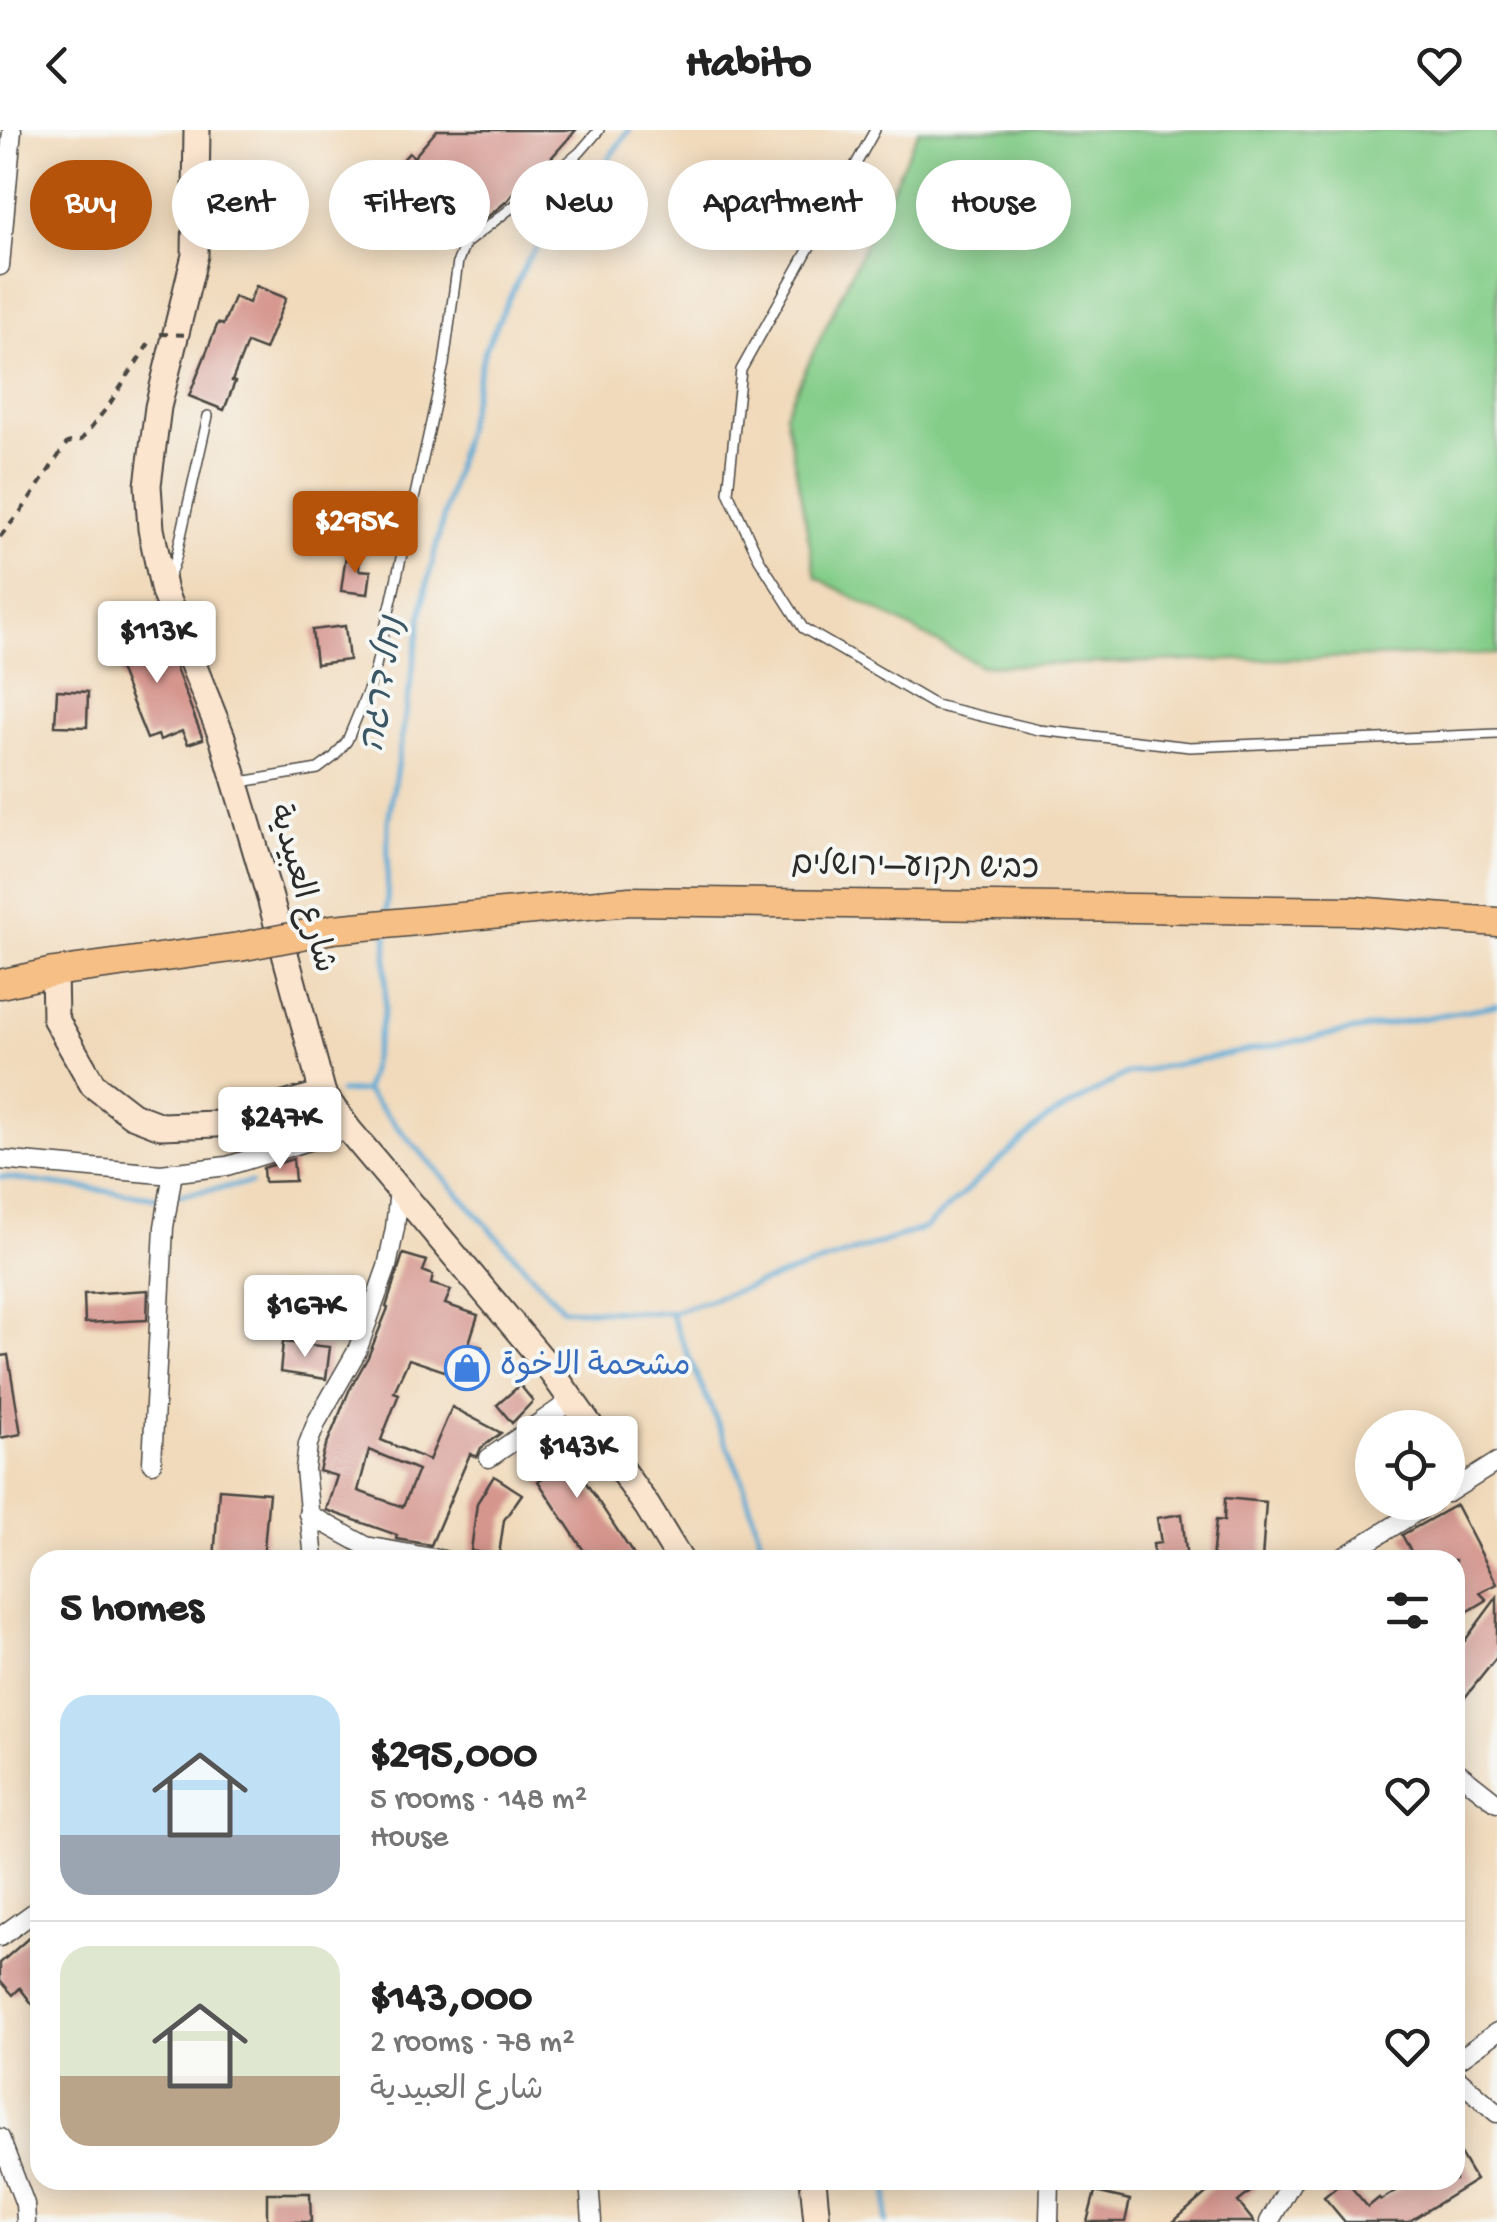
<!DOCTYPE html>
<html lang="en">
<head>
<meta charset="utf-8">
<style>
  body { margin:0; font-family:"Gochi Hand","Playpen Sans Arabic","Playpen Sans Hebrew",sans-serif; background:#f2f2f2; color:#222; height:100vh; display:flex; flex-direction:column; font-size:38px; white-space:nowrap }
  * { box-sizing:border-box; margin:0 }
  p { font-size:32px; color:#767676 }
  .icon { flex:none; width:55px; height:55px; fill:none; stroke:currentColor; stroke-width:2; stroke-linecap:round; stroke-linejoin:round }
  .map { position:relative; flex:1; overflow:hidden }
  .drawer { position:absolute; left:30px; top:1420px; width:1435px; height:640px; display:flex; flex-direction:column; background:#fff; border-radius:30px; box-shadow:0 5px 25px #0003 }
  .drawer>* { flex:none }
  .hud { position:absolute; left:30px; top:30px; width:1438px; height:90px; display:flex; gap:20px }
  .controls { position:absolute; left:1355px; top:1280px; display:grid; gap:20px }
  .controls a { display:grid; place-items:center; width:110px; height:110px; border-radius:50%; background:#fff; box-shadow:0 5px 25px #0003; font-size:50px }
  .price { position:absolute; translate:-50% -85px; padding:0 22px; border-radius:10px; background:#fff; color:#222; font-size:32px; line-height:65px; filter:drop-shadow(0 2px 5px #0008) }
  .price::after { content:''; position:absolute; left:50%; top:60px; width:30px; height:22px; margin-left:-15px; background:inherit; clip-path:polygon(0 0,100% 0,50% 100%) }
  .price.on { background:#b45309; color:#fff }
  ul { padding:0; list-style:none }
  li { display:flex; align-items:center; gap:30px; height:250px; padding:0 30px }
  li+li { border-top:2px solid #e0e0e0 }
  li span { display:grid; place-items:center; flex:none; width:280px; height:200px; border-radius:30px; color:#555 }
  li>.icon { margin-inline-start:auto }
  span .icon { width:120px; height:120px; fill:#fffc; stroke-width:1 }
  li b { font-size:42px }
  h2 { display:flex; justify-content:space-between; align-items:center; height:120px; padding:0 30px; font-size:42px }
  .chip { padding:0 35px; border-radius:45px; background:#fff; box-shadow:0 5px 25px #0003; font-size:35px; line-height:90px }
  .chip.on { background:#b45309; color:#fff }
  header { display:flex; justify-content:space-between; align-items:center; height:130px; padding:0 30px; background:#fff; font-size:45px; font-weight:700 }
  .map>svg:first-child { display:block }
  .green { fill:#84cd89; stroke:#587c5a; stroke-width:2.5 }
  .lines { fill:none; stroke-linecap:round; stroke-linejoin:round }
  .stream { stroke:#5aa9d4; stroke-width:5 }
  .building { fill:#d5968e; fill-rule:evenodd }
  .lane-casing { stroke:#494541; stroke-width:12 }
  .street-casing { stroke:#494541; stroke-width:21 }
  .secondary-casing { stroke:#494541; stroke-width:29 }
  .primary-casing { stroke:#494541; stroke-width:31 }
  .path { stroke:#494541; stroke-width:4; stroke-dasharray:8 8; stroke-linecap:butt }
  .lane { stroke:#fff; stroke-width:9 }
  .street { stroke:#fff; stroke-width:18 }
  .secondary { stroke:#fbe5cf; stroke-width:25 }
  .primary { stroke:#f5bf86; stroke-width:28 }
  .primary-bridge-casing { stroke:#494541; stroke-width:31; stroke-linecap:butt }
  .path-bridge { stroke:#494541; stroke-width:4; stroke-dasharray:8 8; stroke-linecap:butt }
  .primary-bridge { stroke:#f5bf86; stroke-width:28 }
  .labels { text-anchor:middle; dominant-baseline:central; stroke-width:8; stroke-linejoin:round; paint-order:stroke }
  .street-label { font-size:32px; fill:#2b2b2b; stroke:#f6f6f2 }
  .shop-label { font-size:32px; fill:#366cbe; stroke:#f6f6f2; text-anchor:start }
  .water-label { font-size:35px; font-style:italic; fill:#3b5766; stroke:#f6f6f2 }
</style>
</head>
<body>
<header><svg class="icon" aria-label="back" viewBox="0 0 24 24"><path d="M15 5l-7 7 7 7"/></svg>Habito<svg class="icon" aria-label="heart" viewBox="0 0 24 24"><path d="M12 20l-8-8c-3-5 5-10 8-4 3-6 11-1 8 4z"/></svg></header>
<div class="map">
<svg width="1497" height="2092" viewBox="0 0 1497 2092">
  <rect width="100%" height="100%" fill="#f6f6f2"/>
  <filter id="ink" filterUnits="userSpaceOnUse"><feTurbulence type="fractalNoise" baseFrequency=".01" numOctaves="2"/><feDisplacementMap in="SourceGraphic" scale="20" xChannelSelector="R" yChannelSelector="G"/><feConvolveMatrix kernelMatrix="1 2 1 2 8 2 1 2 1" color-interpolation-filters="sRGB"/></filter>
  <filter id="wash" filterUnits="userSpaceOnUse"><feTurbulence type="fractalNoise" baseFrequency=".0048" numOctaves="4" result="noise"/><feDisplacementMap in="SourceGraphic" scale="40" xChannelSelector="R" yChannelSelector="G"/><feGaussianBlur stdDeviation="2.25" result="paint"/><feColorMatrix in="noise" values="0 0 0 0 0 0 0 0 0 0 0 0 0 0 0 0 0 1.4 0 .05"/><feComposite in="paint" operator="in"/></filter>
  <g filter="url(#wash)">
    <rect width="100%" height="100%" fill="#f1dabb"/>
    <polygon class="green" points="919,0 1497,0 1497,524 981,536 816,447 785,283"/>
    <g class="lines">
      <g class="stream">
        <polyline points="387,782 388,692 426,458 485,219 528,129 594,49 629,0"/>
        <polyline points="365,961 563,1179 670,1183 925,1098 1045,990 1126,944 1339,903 1497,875"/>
        <polyline points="340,962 365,961 385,879 387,803"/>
        <polyline points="0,1047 159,1068"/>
        <polyline points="178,1065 251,1053"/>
        <polyline points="670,1183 741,1347 767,1430"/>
        <polyline points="886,2092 889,2050"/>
      </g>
    </g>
    <g id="blocks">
      <g class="building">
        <polygon points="437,0 576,0 526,56 519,62 516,60 507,71 486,88 465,69 438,101 382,52 409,23 414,27"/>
        <polygon points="256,156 286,168 265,220 247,213 232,251 235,252 224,280 189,266 218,193 223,195 234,167 249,173"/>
        <polygon points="346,424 360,425 359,440 371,441 368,464 341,461"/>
        <polygon points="156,486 203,609 188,614 182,601 160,610 158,605 147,609 114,526 140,516 131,495"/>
        <polygon points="345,496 349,530 316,534 312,500"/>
        <polygon points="57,560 88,562 87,597 55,596"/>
        <polygon points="293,1029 295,1051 264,1052 263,1038"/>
        <path d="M403,1124L427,1131L423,1141L433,1145L431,1154L451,1160L445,1174L478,1185L469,1213L482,1217L471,1250L409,1229L394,1262L399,1264L381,1310L429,1330L452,1277L501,1303L481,1318L477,1327L470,1324L431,1415L396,1409L397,1405L326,1380L337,1346L319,1341L324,1321L349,1261L368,1227L388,1178L386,1177ZM369,1320L418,1340L403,1377L358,1361Z"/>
        <polygon points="148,1160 147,1190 85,1193 84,1164"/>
        <polygon points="283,1212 330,1217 326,1249 280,1242"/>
        <polygon points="8,1225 21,1304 0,1308 0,1226"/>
        <polygon points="520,1255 533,1271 512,1293 497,1275"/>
        <polygon points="553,1299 569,1317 565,1321 637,1430 590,1430 538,1351 545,1346 522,1320 527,1317 536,1322 530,1315"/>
        <polygon points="494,1346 522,1364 504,1390 499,1425 471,1421 477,1373"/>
        <polygon points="219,1359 269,1363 263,1430 214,1430"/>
        <polygon points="1225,1368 1266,1372 1262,1430 1212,1430 1216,1390 1224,1391"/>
        <polygon points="1456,1375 1497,1454 1480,1463 1487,1470 1455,1489 1455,1430 1416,1430 1402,1405"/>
        <polygon points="1182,1384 1187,1430 1155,1430 1153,1414 1161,1413 1157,1388"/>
        <polygon points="1497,1467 1497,1527 1463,1570 1455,1563 1455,1524"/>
        <polygon points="32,1805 40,1814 40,1884 20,1858 13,1865 0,1850 0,1833"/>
        <polygon points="1455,2015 1476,2050 1408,2092 1345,2092 1324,2067 1345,2050 1368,2077 1379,2068 1381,2070 1413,2050 1455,2050"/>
        <polygon points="1221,2050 1265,2050 1238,2072 1254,2092 1173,2092"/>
        <polygon points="1095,2062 1130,2070 1125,2092 1087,2092"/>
        <polygon points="267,2063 310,2063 311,2092 267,2092"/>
      </g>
    </g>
  </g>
  <g filter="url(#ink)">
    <use href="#blocks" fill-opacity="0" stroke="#494541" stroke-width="2.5"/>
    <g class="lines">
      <defs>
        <g id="lane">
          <polyline points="875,0 741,240 728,362 759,429 803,498 935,575 1039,600 1190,617 1497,604"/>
          <polyline points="168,450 176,428 208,286"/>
          <polyline points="241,652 318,639 334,627 347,611 373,548 392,469 444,234 458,131 465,114 542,54 580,22 599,0"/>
        </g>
        <g id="street">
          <polyline points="0,136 12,0"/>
          <polyline points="0,1030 161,1044 227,1036 348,999"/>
          <polyline points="489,1328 572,1270"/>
          <polyline points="152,1333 164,1097 173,1042"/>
          <polyline points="1448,1363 1497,1332"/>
          <polyline points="308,1384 366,1416 444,1430"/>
          <polyline points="314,1430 305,1339 308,1314 317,1291 357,1221 387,1137 395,1098 399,1060"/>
          <polyline points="1339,1430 1432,1372"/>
          <polyline points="1455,1640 1497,1673"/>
          <polyline points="0,1807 40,1778"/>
          <polyline points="1455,1932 1497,1902"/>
          <polyline points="1455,1946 1497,1983"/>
          <polyline points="0,2008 25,2074 26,2092"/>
          <polyline points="589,2050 592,2092"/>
          <polyline points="1049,2092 1050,2050"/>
          <polyline points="1269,2092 1293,2050"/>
        </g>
        <g id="secondary">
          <polyline points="197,0 195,125 158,277 148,355 151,399 164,462 222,607 270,768 323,964 348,999 546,1234 647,1376 680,1430"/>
          <polyline points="54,842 55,888 93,955 132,985 161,996 217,994 323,964"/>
          <polyline points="813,2050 817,2092"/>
        </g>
        <g id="primary">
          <polyline points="333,799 630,771 1355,781 1497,792"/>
          <polyline points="0,854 54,842 239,817"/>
        </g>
      </defs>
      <use href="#lane" class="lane-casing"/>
      <use href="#street" class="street-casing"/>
      <use href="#secondary" class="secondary-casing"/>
      <use href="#primary" class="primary-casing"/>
      <polyline class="path" points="0,407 25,376 67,313 81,310 109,275 153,207"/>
      <use href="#lane" class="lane"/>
      <use href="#street" class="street"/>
      <use href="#secondary" class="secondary"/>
      <use href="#primary" class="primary"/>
      <defs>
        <polyline id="primary-bridge" points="239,817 333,799"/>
      </defs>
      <use href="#primary-bridge" class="primary-bridge-casing"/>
      <polyline class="path-bridge" points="160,204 192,205"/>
      <use href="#primary-bridge" class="primary-bridge"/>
    </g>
  </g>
  <defs>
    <symbol id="shop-ring" viewBox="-11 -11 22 22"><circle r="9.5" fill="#f6f6f2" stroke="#3f7fe0" stroke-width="1.5"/><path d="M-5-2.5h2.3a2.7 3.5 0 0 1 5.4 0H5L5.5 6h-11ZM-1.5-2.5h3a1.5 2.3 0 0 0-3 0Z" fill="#3f7fe0"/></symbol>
  </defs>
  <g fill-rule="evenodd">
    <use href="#shop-ring" x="442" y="1213" width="50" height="50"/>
  </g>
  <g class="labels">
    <g class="street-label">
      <text transform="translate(915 739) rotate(1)">כביש תקוע–ירושלים</text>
      <text transform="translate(300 759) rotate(74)">شارع العبيدية</text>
    </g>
    <g class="shop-label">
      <text x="500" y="1238">مشحمة الاخوة</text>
    </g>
    <g class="water-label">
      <text transform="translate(385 555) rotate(-81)">נחל דרגה</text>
    </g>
  </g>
</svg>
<div class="controls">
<a><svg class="icon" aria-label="locate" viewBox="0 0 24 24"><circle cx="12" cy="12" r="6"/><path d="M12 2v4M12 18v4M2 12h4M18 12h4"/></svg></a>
</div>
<b class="price on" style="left:355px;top:446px">$295K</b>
<b class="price" style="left:157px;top:556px">$113K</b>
<b class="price" style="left:280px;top:1042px">$247K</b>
<b class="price" style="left:305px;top:1230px">$167K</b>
<b class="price" style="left:577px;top:1371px">$143K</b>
<div class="hud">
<a class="chip on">Buy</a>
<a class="chip">Rent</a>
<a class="chip">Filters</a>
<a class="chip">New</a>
<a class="chip">Apartment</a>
<a class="chip">House</a>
</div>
<section class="drawer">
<h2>5 homes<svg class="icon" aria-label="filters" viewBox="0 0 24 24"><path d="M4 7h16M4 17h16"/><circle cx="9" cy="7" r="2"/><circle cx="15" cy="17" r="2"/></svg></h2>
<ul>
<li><span style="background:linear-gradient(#bfe0f5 70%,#9aa5b1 0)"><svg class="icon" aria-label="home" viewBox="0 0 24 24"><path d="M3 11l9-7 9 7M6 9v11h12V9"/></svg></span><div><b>$295,000</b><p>5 rooms · 148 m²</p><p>House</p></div><svg class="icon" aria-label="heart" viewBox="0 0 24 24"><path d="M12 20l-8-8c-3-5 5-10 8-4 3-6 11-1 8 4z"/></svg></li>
<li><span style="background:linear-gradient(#dfe7d0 65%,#b9a48a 0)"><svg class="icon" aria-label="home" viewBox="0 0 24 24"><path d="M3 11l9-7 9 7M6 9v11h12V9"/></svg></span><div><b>$143,000</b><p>2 rooms · 78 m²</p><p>شارع العبيدية</p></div><svg class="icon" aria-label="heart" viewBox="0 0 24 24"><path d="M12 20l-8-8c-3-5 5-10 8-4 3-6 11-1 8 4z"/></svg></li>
</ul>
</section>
</div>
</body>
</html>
